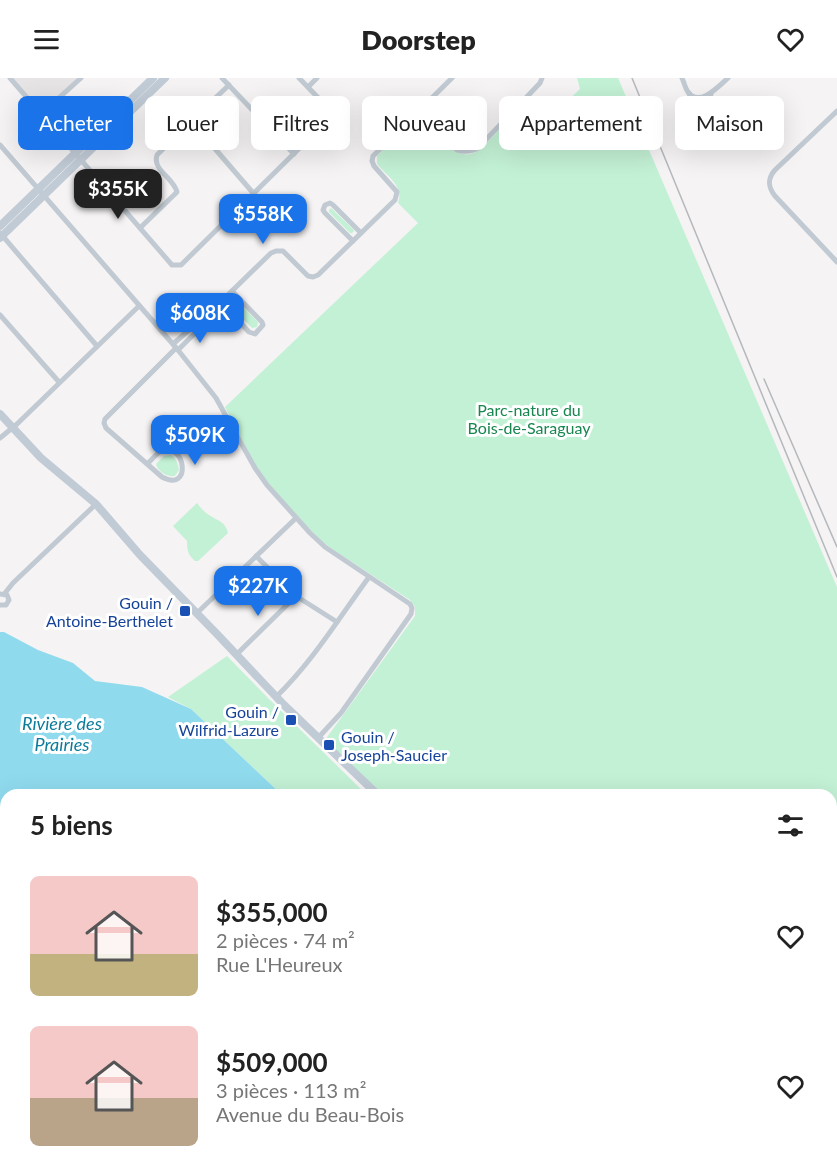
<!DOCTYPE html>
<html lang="fr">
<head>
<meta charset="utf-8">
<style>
  body { margin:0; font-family:Lato,sans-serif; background:#f2f2f2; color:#222; height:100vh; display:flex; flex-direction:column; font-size:22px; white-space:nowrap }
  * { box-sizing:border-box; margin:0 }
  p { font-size:20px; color:#767676 }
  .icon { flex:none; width:33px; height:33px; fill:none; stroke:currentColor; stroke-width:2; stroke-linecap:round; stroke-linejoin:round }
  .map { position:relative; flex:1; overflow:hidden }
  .sheet { position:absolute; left:0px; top:711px; width:837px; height:384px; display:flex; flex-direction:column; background:#fff; border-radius:18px 18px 0 0; box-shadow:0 6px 24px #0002 }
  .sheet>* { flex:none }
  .guide { position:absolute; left:18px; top:18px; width:801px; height:54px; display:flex; gap:12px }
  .price { position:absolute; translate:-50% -51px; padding:0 14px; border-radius:12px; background:#1a73e8; color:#fff; font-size:20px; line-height:39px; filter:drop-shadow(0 2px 3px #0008) }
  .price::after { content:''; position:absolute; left:50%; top:36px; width:18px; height:14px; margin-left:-9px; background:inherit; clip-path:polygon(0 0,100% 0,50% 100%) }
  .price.active { background:#222; color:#fff }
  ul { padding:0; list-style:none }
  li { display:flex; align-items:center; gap:18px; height:150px; padding:0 30px }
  li span { display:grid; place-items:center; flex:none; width:168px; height:120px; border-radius:9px; color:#555 }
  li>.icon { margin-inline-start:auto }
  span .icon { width:72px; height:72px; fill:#fffc; stroke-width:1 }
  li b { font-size:26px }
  h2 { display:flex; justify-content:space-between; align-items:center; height:72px; padding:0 30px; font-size:26px }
  .chip { padding:0 21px; border-radius:9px; background:#fff; box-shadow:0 6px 24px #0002; font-size:21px; line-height:54px }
  .chip.active { background:#1a73e8; color:#fff }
  header { display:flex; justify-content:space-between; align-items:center; height:78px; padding:0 30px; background:#fff; font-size:27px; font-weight:800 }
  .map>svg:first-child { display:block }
  .education { fill:#e6e4e5 }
  .green { fill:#c3f1d5 }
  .water { fill:#90daee }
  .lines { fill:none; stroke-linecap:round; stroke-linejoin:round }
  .street { stroke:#c1cad2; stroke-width:5 }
  .secondary { stroke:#c1cbd6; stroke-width:8 }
  .tram { stroke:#b5b8bd; stroke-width:1.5 }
  .transit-dot { fill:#1a4fb4; stroke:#fff; stroke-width:2 }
  .labels { text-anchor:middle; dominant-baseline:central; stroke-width:6; stroke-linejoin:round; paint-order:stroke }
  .park-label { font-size:16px; fill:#17864f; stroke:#fff }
  .transit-label { font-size:16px; fill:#164399; stroke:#fff; text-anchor:end }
  .water-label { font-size:18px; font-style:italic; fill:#0c7c9b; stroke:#fff }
</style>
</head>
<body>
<header><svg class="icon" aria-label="menu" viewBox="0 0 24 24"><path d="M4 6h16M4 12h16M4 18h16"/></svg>Doorstep<svg class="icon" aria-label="heart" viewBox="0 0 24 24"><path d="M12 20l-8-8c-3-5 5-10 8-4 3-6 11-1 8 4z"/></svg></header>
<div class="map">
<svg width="837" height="1095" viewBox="0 0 837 1095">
  <rect width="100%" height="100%" fill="#f5f3f3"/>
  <polygon class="education" points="10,0 81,0 41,36"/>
  <g class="green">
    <path d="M577,0H618L837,509V830L831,836V717H383L325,662L415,538V529L410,522L332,471L319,461L278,417L266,402L253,383L225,329L418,145L398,125C404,108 388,99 377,86V78L419,35L456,74C462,76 466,77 471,76C482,73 503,47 511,38L531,58L580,11Z"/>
    <polygon points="331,130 353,151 354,153 352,155 350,155 329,134 329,132"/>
    <polygon points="236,222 258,244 257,249 252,250 232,229 232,224"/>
    <path d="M171,377C176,380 178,386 179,392L175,398C167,399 158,394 156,386L164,378Z"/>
    <path d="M197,425C200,429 204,434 209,437C218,443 225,443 228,455L198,483H195C188,477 187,472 187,463L173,448Z"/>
    <polygon points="227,578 270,622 367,717 282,717 191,631 168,619"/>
    <polygon points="563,1089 776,1089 766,1095 623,1095"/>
  </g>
  <g class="water">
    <polygon points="0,554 4,554 38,572 73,585 95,603 142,609 191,631 282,717 6,717 6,904 0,899"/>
    <polygon points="118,1089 552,1089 563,1094 570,1095 120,1095"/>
  </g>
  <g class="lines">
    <g class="street">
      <polyline points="10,0 172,187 181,187 331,39 332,37 330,32 299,0"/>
      <polyline points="222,0 294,76"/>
      <path d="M682,0C684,4 685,10 688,14C699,30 719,8 728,0"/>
      <polyline points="308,9 317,0"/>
      <polyline points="689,15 695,31 698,31 708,23 711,16"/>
      <path d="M419,32L457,72C465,74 471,74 478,70L540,5L542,0"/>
      <path d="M837,33L775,92C767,101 768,109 775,118L837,184"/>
      <polyline points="41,36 81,0"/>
      <polyline points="191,43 254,116"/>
      <polyline points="0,67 178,272 216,320 255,390 267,407 310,455 325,469 410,526 412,530 411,536 341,635 318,660"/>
      <path d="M140,150L177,114C173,99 152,92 157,77L191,43L229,7"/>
      <polyline points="0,155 97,268"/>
      <polyline points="353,163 325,135 323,132 325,127 330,125 333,127 361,155"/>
      <polyline points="221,224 249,254 255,256 263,247 262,244 232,213"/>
      <polyline points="0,237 59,304"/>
      <polyline points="173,266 189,252 195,249 271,175 276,173 283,173 308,198 313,199 318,197 395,122 397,114 374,88 372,83 373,78 452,0"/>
      <polyline points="178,272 195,255 195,249"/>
      <polyline points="0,360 17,346 139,228"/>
      <path d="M147,386C152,382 156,375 162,373C186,364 192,415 162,399L106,350L104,345L105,341L176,270"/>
      <polyline points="256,478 296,518 337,544"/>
      <polyline points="5,515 13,505 96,426"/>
      <polyline points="0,516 7,517 9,522 6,527 0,527"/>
      <polyline points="197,535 296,440"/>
      <polyline points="236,577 296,518"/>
      <path d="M276,619C313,583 339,540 369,499"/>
      <polyline points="831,877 837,871"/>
      <polyline points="831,992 837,987"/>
      <polyline points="831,1010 837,1017"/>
      <polyline points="0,1033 6,1048"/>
      <path d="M0,1047C4,1058 4,1069 0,1080"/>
      <polyline points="831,1084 837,1078"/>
      <polyline points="0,1090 6,1081"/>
      <polyline points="819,1095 825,1089"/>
    </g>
    <g class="secondary">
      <polyline points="0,148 153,0"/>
      <polyline points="0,160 165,0"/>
      <polyline points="0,336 41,380 96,426 140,477 216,555 284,627 378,717"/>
      <polyline points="793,1089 797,1095"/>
    </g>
    <g class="tram">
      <polyline points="632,0 837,499"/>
      <polyline points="764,301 837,469"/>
    </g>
  </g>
  <g class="transit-dot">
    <rect x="179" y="527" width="12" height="12" rx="3"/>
    <rect x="285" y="636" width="12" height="12" rx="3"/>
    <rect x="323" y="661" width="12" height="12" rx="3"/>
  </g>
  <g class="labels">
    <g class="park-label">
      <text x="529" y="331">Parc-nature du<tspan x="529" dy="18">Bois-de-Saraguay</tspan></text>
    </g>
    <g class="transit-label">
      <text x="173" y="524">Gouin /<tspan x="173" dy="18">Antoine-Berthelet</tspan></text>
      <text x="279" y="633">Gouin /<tspan x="279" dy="18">Wilfrid-Lazure</tspan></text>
      <text x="341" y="658" text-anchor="start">Gouin /<tspan x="341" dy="18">Joseph-Saucier</tspan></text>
    </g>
    <g class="water-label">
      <text x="62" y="645">Rivière des<tspan x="62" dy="21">Prairies</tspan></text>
    </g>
  </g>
</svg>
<b class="price active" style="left:118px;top:142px">$355K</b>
<b class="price" style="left:263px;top:167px">$558K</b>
<b class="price" style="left:200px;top:266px">$608K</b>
<b class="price" style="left:195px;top:388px">$509K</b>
<b class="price" style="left:258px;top:539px">$227K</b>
<div class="guide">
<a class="chip active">Acheter</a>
<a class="chip">Louer</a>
<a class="chip">Filtres</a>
<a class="chip">Nouveau</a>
<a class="chip">Appartement</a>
<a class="chip">Maison</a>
</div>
<section class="sheet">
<h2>5 biens<svg class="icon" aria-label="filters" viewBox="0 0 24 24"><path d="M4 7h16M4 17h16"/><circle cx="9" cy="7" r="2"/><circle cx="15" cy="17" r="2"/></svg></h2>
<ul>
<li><span style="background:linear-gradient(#f6c9c9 65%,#c2b280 0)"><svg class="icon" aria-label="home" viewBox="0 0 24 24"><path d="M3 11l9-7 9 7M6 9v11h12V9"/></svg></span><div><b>$355,000</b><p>2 pièces · 74 m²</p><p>Rue L'Heureux</p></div><svg class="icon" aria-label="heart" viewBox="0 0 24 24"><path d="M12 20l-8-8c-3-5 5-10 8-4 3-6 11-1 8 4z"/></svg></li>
<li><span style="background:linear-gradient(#f6c9c9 60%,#b9a48a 0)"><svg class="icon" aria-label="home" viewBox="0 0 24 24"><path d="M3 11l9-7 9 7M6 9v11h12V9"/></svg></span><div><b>$509,000</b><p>3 pièces · 113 m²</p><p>Avenue du Beau-Bois</p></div><svg class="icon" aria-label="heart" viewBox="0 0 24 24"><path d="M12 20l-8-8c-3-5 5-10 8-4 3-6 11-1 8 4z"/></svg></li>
</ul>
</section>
</div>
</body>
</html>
